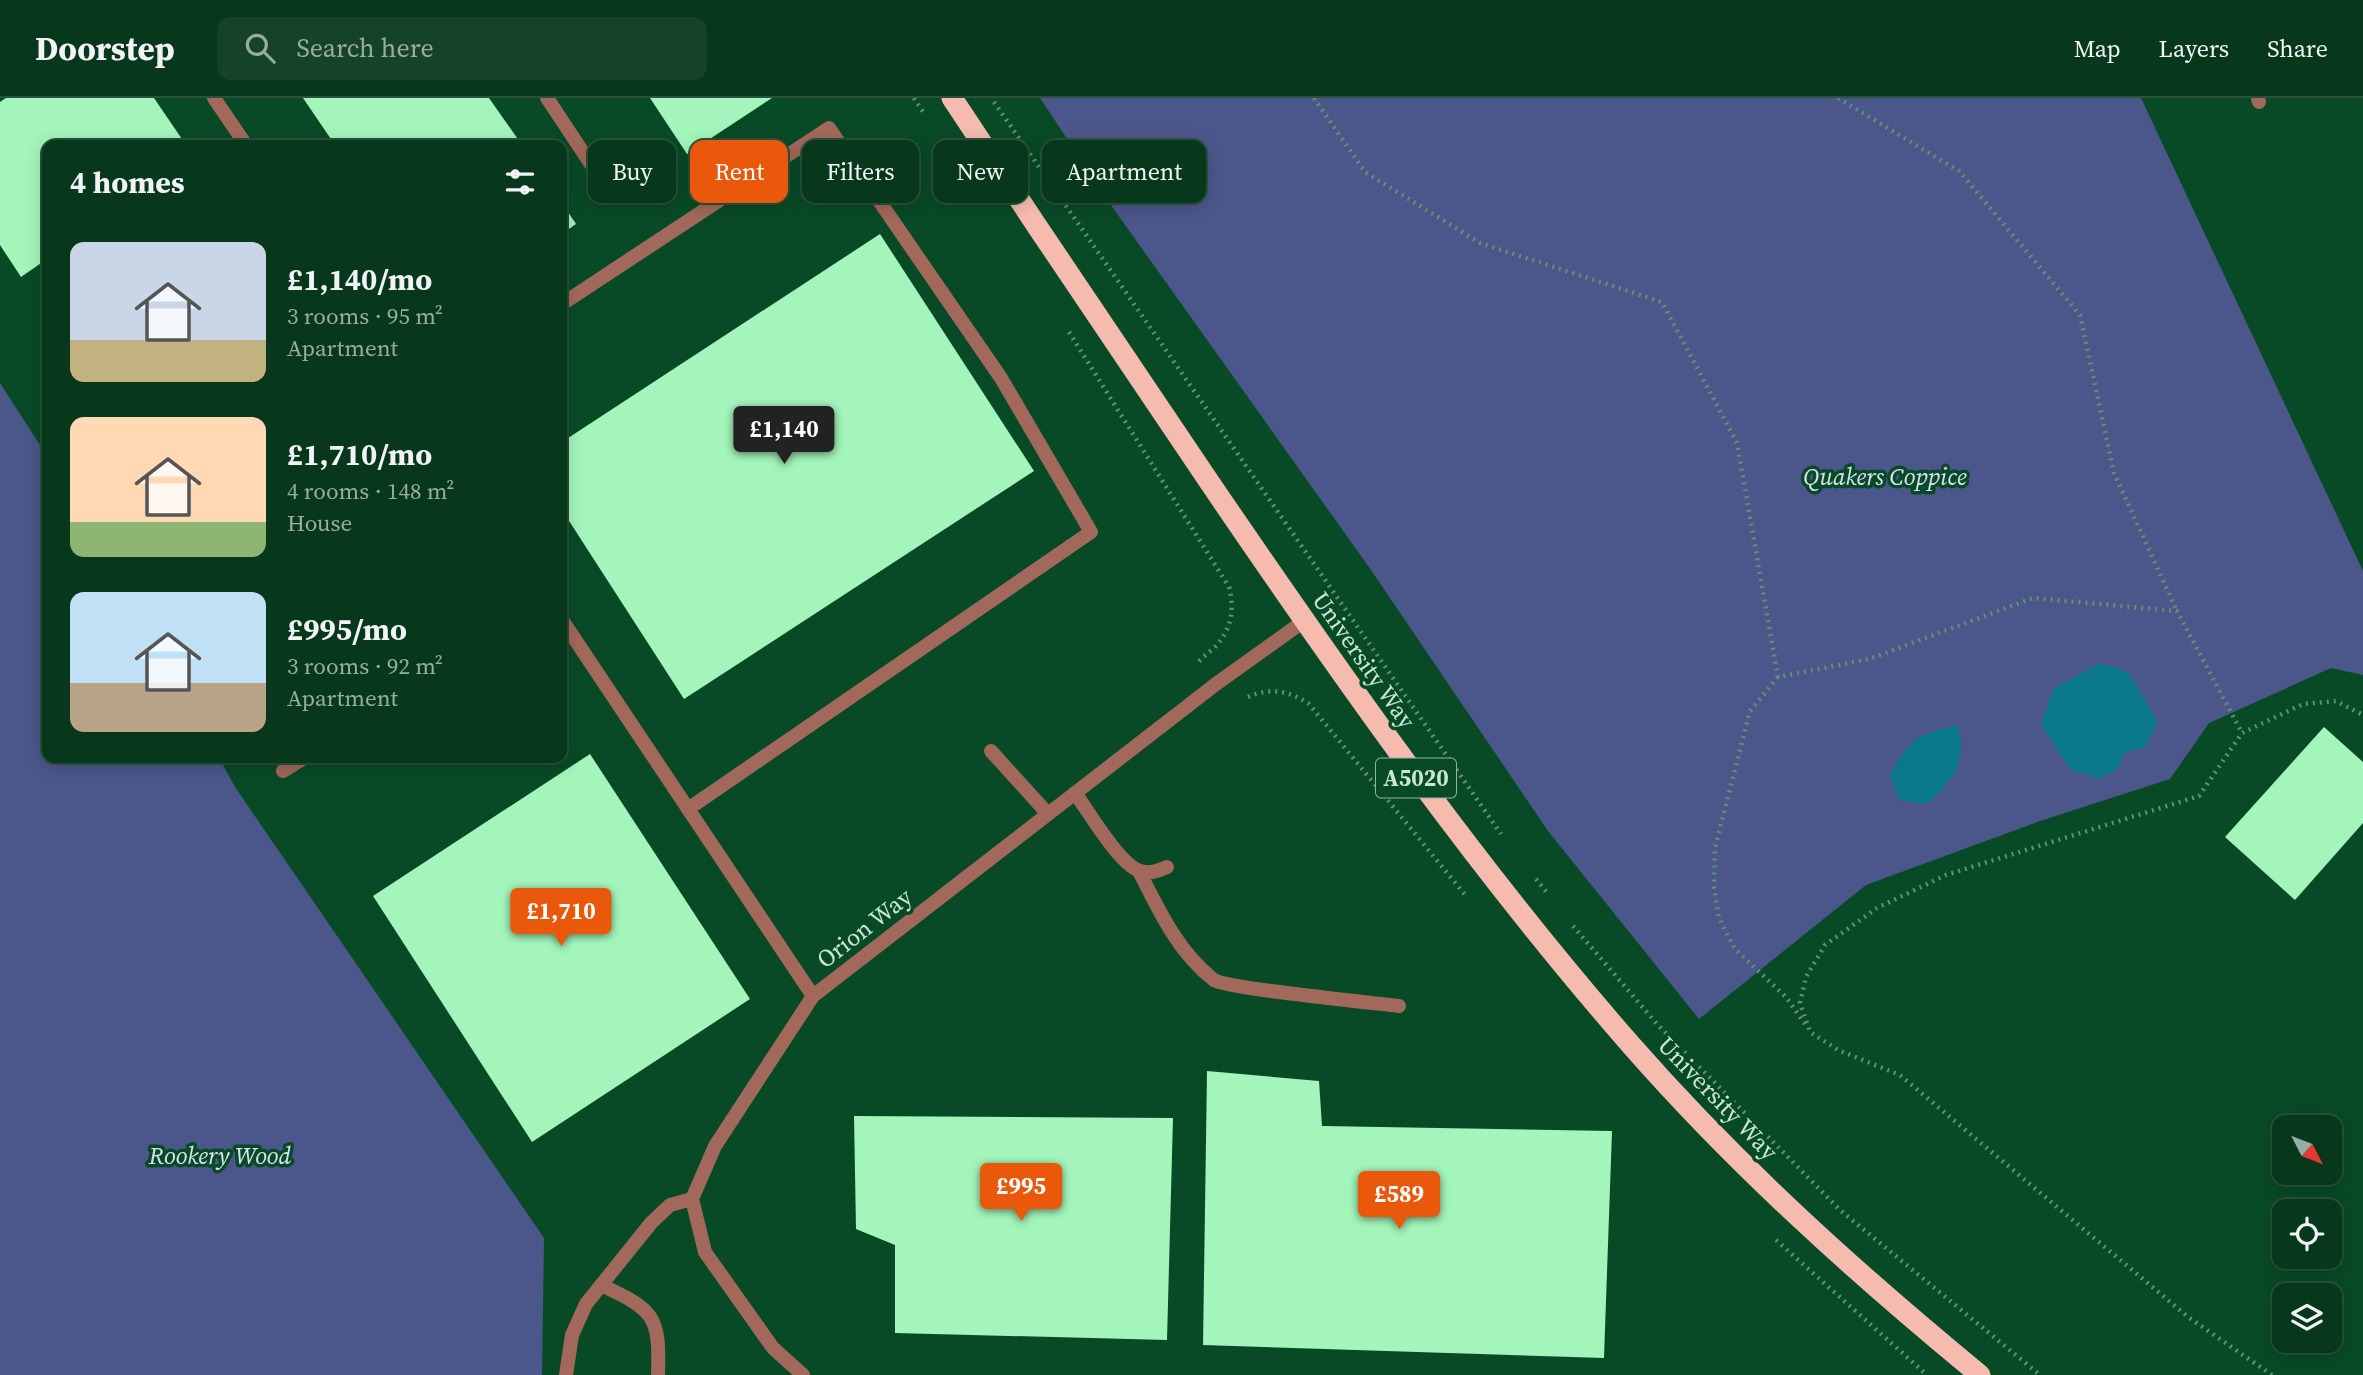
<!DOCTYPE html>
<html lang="en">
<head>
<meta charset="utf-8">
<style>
  body { margin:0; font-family:"Source Serif 4",serif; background:#154329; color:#f1f3f6; height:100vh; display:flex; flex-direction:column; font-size:26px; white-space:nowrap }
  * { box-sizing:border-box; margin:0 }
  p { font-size:23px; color:#98aca3 }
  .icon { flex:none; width:38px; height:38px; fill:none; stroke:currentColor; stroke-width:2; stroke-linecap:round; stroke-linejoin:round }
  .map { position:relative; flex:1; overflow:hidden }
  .panel { position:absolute; left:42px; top:42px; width:525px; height:623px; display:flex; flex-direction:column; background:#07381c; border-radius:14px; box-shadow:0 4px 18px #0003,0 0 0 2px #28523b }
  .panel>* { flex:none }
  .guide { position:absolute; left:588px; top:42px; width:665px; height:63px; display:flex; gap:14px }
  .needle { width:46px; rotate:132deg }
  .tools { position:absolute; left:2272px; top:1017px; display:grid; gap:14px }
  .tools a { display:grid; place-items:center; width:70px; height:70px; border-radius:14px; background:#07381c; box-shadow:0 4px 18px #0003,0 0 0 2px #28523b; font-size:35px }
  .price { position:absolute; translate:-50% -60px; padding:0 16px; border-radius:7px; background:#ea580c; color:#fff; font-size:23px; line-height:46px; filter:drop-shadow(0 2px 4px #0008) }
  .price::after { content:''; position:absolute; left:50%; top:42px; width:21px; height:16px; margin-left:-10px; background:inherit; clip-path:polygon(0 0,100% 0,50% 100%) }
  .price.selected { background:#222; color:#fff }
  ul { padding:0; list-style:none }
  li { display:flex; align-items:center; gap:21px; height:175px; padding:0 28px }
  li span { display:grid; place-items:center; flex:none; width:196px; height:140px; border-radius:14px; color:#555 }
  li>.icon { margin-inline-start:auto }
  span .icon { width:84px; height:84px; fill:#fffc; stroke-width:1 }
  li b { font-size:30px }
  h2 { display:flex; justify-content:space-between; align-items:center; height:84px; padding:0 28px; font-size:30px }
  .chip { padding:0 24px; border-radius:14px; background:#07381c; box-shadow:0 4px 18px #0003,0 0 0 2px #28523b; font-size:24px; line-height:63px }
  .chip.selected { background:#ea580c; color:#fff }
  header { display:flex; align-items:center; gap:42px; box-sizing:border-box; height:98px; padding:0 35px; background:#07381c; border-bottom:2px solid #28523b }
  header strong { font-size:33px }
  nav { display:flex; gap:38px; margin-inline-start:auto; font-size:24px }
  .search { width:490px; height:63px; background:#154329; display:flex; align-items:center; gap:18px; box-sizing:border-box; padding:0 24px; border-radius:14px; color:#98aca3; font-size:26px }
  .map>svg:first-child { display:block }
  .green { fill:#4b578b }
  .water { fill:#08788a }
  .building { fill:#a3f5bb }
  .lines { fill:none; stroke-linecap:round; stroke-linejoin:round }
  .path { stroke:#5f9173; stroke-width:4.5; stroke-dasharray:2 5; stroke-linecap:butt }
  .lane { stroke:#a2685b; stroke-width:14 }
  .highway { stroke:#f4bbae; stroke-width:21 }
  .labels { text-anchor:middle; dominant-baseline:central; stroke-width:7; stroke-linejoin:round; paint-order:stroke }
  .shield { fill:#094a26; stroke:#8fb89e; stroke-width:2 }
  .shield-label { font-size:23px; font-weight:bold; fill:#c9e7d1 }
  .park-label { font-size:24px; font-style:italic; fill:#dbe1f5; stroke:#094a26 }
  .street-label { font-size:24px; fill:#c9e7d1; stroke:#094a26 }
</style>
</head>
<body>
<header>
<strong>Doorstep</strong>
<div class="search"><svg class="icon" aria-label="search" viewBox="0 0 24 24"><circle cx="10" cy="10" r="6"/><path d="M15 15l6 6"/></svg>Search here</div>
<nav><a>Map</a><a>Layers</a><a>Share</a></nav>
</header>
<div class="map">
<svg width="2363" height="1277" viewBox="0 0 2363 1277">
  <rect width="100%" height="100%" fill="#094a26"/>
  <g class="green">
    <polygon points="1040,0 2141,0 2363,473 2363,577 2331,570 2209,625 2170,681 2040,723 1866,787 1699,921 1548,733 1371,472 1113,110"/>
    <polygon points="0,285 47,358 47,660 219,660 235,689 544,1140 542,1277 0,1277"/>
  </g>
  <g class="water">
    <polygon points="2100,565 2128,574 2158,624 2145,649 2124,655 2117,671 2099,681 2070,671 2041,626 2053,591"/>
    <path d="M1958,627C1967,665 1954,681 1927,706L1899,702L1890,676C1911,640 1916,637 1958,627Z"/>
  </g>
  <g class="building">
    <polygon points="6,0 154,0 186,47 47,47 47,161 21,179 0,147 0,4"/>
    <polygon points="303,0 489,0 522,47 335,47"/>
    <polygon points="650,0 772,0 687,56"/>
    <polygon points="562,105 576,126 562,136"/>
    <polygon points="880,136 1034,373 684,601 562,412 562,344"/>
    <polygon points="2324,629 2363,664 2363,725 2295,802 2225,739"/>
    <polygon points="590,656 750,901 532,1044 373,798"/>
    <polygon points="1207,973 1319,983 1322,1028 1612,1033 1604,1260 1203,1247"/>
    <polygon points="854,1018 1173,1020 1167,1242 895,1235 895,1147 856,1131"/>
  </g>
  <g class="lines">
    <g class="path">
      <polyline points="914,0 925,17"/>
      <polyline points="1314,0 1365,74 1480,145 1662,204 1737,345 1778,579 1869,561 2033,500 2177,513 2242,635"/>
      <polyline points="1838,0 1959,73 2080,217 2114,375 2177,513"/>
      <polyline points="994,4 1501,736"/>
      <path d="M1069,234L1229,489C1235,512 1231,533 1214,550C1208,555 1201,560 1198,565"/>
      <polyline points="1778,579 1750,613 1715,750 1714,790 1719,820 1735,851 1786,899 1805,926"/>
      <path d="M1248,599C1270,589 1290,593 1309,606L1466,798"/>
      <polyline points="1536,781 1548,796"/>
      <polyline points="1573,828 1657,926 1840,1112 2040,1277"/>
      <polyline points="1776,1142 1927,1277"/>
      <polyline points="2272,1277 2188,1219 1900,977 1838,952 1810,934 1800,905 1806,879 1825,847 1877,810 1946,777 2199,698 2242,635 2303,606 2336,603 2363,617"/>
    </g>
    <g class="lane">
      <polyline points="214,0 246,47"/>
      <polyline points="547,0 606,89"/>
      <polyline points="2258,0 2259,4"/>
      <polyline points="562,206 829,30 1001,280 1091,434 688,711"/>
      <polyline points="562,522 813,898 1216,586 1304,523"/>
      <polyline points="991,653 1048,716"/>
      <polyline points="283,673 304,660"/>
      <path d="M1075,695C1089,714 1119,766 1140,773C1150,776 1158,773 1167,769"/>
      <path d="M1139,773C1159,813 1178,854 1214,882C1225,890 1374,905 1399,908"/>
      <path d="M601,1187C654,1212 660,1217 658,1277"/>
      <polyline points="566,1277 572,1237 586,1206 651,1125 670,1107 692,1101"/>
      <polyline points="803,1277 773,1250 705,1154 692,1101 715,1048 813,898"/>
    </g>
    <path class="highway" d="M952,0C1037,129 1123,257 1210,385C1342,579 1477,771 1631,947C1737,1068 1856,1175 1980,1277"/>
  </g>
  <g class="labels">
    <rect class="shield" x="1376" y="660.5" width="80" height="39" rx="5"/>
    <g class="shield-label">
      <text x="1416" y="680">A5020</text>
    </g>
    <g class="park-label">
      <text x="1885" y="378">Quakers Coppice</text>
      <text x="220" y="1057">Rookery Wood</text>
    </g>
    <g class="street-label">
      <text transform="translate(1364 562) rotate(55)">University Way</text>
      <text transform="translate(864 830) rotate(-38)">Orion Way</text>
      <text transform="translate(1718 1000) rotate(46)">University Way</text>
    </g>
  </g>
</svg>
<div class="tools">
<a><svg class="needle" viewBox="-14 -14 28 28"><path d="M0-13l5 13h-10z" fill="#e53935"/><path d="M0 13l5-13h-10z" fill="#98aca3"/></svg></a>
<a><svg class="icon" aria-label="locate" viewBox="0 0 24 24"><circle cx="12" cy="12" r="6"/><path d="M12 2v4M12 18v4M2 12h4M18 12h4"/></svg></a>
<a><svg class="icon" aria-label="layers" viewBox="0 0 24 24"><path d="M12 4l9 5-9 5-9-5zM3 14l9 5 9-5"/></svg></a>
</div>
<b class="price selected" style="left:784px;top:368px">£1,140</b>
<b class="price" style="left:561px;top:850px">£1,710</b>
<b class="price" style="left:1021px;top:1125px">£995</b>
<b class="price" style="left:1399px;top:1133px">£589</b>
<div class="guide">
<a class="chip">Buy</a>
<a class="chip selected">Rent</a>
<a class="chip">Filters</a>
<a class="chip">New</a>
<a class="chip">Apartment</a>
</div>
<section class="panel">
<h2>4 homes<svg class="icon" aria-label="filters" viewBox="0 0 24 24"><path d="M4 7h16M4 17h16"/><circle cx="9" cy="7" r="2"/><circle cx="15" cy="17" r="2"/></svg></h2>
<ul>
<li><span style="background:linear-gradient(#c9d6e8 70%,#c2b280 0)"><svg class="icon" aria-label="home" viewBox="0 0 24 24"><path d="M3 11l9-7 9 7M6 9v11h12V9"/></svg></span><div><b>£1,140/mo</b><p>3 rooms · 95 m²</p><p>Apartment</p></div></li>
<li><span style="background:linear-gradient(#ffd9b3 75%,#8fb573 0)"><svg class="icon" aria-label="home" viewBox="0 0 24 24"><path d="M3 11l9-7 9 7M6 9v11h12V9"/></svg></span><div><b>£1,710/mo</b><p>4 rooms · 148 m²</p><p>House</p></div></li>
<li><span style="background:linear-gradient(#bfe0f5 65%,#b9a48a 0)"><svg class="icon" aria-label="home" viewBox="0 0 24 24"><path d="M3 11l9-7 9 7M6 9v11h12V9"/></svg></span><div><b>£995/mo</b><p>3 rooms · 92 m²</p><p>Apartment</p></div></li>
</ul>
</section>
</div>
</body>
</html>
